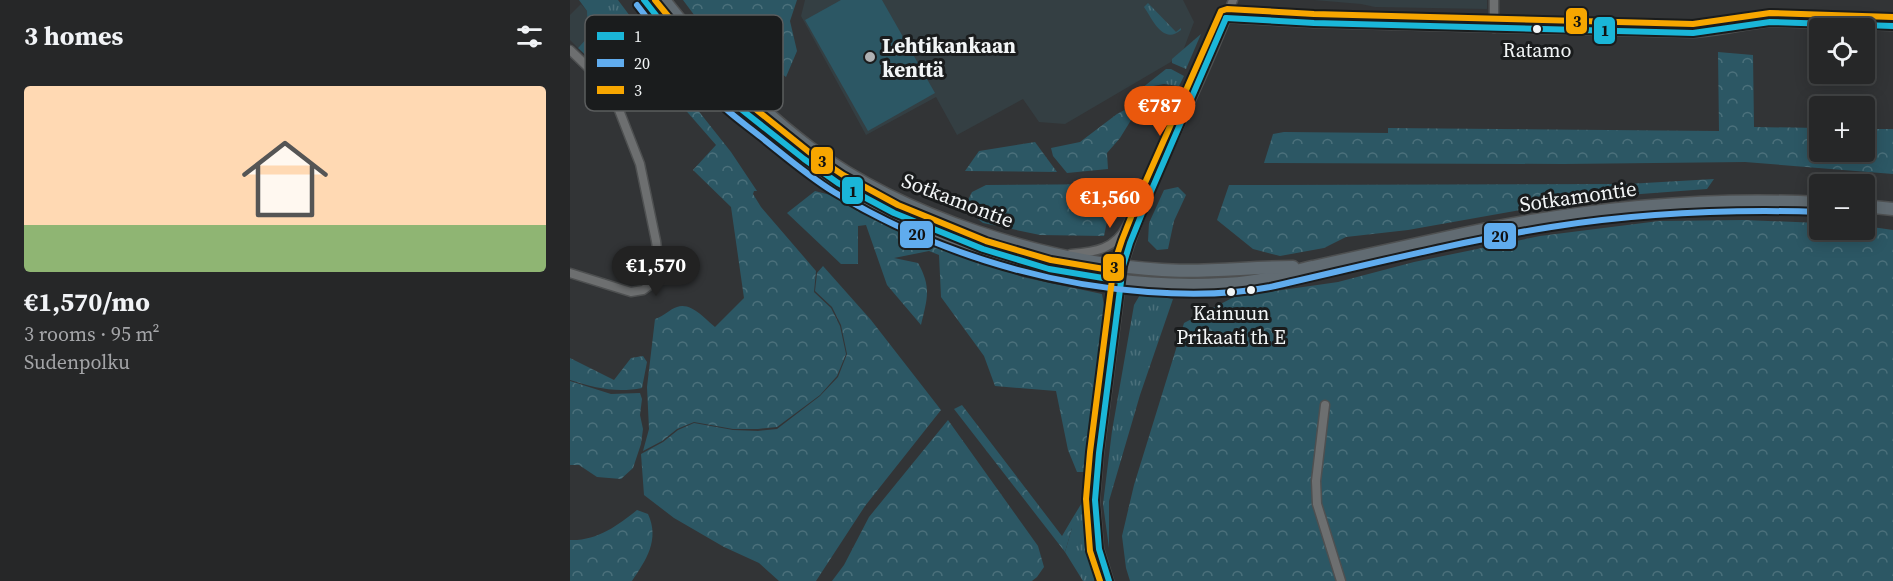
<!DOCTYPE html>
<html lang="en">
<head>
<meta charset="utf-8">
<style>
  body { margin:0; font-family:"Source Serif 4",serif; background:#2e2f30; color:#f1f3f6; height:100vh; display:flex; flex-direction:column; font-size:22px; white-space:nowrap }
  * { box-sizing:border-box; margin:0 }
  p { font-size:20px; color:#a4a5a8 }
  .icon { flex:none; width:33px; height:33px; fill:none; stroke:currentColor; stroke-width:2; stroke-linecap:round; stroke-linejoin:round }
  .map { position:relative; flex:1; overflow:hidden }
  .details { display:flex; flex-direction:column; background:#262728; width:570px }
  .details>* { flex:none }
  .controls { position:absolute; left:1239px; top:18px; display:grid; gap:12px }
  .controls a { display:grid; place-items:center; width:66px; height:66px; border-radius:6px; background:#262728; box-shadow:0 3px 15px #0003,0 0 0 2px #424445; font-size:30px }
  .price { position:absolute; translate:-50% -51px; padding:0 14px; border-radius:21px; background:#ea580c; color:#fff; font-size:20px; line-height:39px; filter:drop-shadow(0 2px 3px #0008) }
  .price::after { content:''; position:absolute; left:50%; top:36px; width:18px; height:14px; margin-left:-9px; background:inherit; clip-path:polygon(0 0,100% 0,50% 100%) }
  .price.current { background:#222; color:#fff }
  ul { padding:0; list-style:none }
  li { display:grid; align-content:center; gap:12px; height:318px; padding:0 24px }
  li span { display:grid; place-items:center; height:186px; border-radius:6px; color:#555 }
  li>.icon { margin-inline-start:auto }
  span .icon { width:108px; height:108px; fill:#fffc; stroke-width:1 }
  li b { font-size:26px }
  h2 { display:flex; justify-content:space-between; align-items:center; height:72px; padding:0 24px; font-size:26px }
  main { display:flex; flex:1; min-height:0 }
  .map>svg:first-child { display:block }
  .built { fill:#343f43 }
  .grass { fill:url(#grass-tufts) }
  .forest { fill:url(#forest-crowns) }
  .garden { fill:#2c5764 }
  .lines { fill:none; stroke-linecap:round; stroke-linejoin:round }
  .minor-casing { stroke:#4e5051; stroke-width:11 }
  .highway-casing { stroke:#4e5051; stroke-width:15 }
  .minor { stroke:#6d6f70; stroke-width:8 }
  .highway { stroke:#616b72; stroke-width:12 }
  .bus-1-casing { stroke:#1a1c1d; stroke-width:10 }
  .bus-2-casing { stroke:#1a1c1d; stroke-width:10 }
  .bus-3-casing { stroke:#1a1c1d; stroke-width:10 }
  .bus-1 { stroke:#1ab6d8; stroke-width:6 }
  .bus-2 { stroke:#60acee; stroke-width:6 }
  .bus-3 { stroke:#f7a600; stroke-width:6 }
  .bus-dot { fill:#f2f5f6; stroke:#1a1c1d; stroke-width:2 }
  .poi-dot { fill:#afb1b3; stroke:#1a1c1d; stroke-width:2 }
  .labels { text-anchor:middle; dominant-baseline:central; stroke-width:6; stroke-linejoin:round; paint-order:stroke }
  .bus-label { font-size:20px; fill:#f2f5f6; stroke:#1a1c1d }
  .poi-label { font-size:21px; font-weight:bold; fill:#f2f5f6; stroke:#1a1c1d; text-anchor:start }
  .street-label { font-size:21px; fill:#f2f5f6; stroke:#1a1c1d }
  .key { fill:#1a1c1d; stroke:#5b5d5e; stroke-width:1.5 }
  .key-label { font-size:16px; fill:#f2f5f6 }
  .line-badge { stroke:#1a1c1d; stroke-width:2 }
  .pale-badge-label { font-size:16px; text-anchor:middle; font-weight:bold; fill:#111 }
</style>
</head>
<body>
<main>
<section class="details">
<h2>3 homes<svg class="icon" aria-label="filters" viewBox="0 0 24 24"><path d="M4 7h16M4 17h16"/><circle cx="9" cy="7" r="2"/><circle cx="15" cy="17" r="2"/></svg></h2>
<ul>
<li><span style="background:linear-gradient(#ffd9b3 75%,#8fb573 0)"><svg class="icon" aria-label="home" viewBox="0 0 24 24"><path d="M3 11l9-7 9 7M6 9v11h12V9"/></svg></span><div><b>€1,570/mo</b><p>3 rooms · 95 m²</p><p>Sudenpolku</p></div></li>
</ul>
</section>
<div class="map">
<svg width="1323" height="581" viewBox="0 0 1323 581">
  <defs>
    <pattern id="grass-tufts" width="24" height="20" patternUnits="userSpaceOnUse" patternTransform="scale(1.5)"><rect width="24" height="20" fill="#2c5764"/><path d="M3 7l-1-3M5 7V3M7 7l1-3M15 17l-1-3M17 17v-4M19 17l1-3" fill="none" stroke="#4b707b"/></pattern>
    <pattern id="forest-crowns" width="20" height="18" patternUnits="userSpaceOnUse" patternTransform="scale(1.5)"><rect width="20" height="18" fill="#2c5764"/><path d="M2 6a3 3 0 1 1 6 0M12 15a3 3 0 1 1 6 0" fill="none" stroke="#4b707b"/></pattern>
  </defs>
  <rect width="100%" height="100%" fill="#323436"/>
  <g class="built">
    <polygon points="235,0 613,0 624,22 611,56 495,124 469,122 453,99 387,135 366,97 296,135 231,16"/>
    <polygon points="744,0 917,0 917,9 805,7 791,4"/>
    <polygon points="11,4 17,11 18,37 8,48 0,40 0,15"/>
  </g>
  <g class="grass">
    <polygon points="9,0 48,0 116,91 55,104 36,74 8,48 18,37 17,11"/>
    <path d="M578,3L606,32L611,28V30C593,45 583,20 574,7Z"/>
    <polygon points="631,34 616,69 602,63 602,59"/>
    <polygon points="596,69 601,69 614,76 609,86 594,84 572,88"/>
    <polygon points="571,293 603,299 570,395 539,501 539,548 533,504 542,431 564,305"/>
    <polygon points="513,501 525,576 524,581 513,581 495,552 502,528 502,519"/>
  </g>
  <g class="forest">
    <polygon points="113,0 227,0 220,21 227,51 216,77 170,42 139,35"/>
    <polygon points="1148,52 1183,55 1184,127 1249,128 1250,152 1294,152 1295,129 1323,129 1323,174 1175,162 993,164 694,163 703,134 714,132 818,133 818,128 1149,131"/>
    <path d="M111,100L123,104L161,152L187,191H184L183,194L191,207L246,271L244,292L261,308L270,326L276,354L267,376L250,395L207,427L188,429H163L124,422L107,429L92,441L73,451L79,429L77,387L85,319C94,316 100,309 107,307C121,302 135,319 145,327L174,298L161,207L123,170L146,145L112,106H105Z"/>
    <polygon points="564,105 566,112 550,138 537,153 538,169 497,173 483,156 481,148 510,142 547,114"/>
    <polygon points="465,142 487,172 395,171 409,151"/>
    <polygon points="1144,179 1137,189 1018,198 838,230 776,237 754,248 710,256 683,249 647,220 659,185 1057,184"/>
    <polygon points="560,184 540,207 534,236 470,235 413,223 394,208 402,192 416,185"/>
    <polygon points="608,187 616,195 604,221 598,249 587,250 578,241 579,223 594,190"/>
    <path d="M245,191L272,198L318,223L452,277L532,294L535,311L515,472H507L498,450L486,391L425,386L414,356L371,297L369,255L359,251L324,258L348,263C362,288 357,299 351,325L317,285L296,225L288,226V264H271L217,213Z"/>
    <polygon points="1174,220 1249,223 1250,230 1294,230 1295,226 1323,230 1323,581 560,581 556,568 552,536 564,485 614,323 664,297 768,282 844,262 970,236 1089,221"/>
    <polygon points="253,266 301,320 371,410 295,506 246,581 209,581 189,563 154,547 104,518 74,495 71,454 93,442 108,430 124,423 163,430 188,431 207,429 250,396 268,377 277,354 271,325 262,307 245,291 247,273"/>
    <path d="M73,356L77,362L72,388C46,393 25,388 0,380V358L44,380L61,358Z"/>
    <polygon points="0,381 41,394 70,393 72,399 70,415 73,429 71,444 63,468 51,479 27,477 9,465 0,465"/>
    <polygon points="392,405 492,536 502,519 502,528 495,552 384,409"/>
    <polygon points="378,420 468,546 474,567 467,577 462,581 262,581 274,565 299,517"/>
    <path d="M67,510L78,514C90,540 76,560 62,581H0V540C27,541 47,526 67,510Z"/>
  </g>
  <polygon class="garden" points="271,0 312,0 365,93 298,131 235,20"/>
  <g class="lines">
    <defs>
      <g id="minor">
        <path d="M656,18L744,23L1123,33C1149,31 1174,25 1200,22L1323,26"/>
        <polyline points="924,28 924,0"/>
        <polyline points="0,50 24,73 49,110 70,164 86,241 90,271 84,282 73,290 61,292 0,273"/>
        <path d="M501,254C526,252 545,249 557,226C563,215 567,205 576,198"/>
        <polyline points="755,405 746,481 747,504 771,581"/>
        <path d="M539,581L529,549L525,500L529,453L553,266C580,174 631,90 663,0"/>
      </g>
      <g id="highway">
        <path d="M74,0C101,35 129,72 162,102C173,112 185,121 197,130C220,149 244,168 269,184C378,251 526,292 655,284C673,283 694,280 712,275C722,273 732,269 743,267C793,256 843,245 893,234C1010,209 1130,197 1250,203"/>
        <path d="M94,0C137,56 184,106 240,148C333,217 477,263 592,270C636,273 679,267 723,267"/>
        <polyline points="1294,206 1323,209"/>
      </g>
    </defs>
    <use href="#minor" class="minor-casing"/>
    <use href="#highway" class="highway-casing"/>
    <use href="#minor" class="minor"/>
    <use href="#highway" class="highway"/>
    <defs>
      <g id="bus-1">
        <polyline points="74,0 100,33 162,102 234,159 268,183 324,213 413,249 479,269 551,281"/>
        <polyline points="656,18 744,23 1123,33 1200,22 1323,26"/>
        <polyline points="539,581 529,549 525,500 529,453 553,266 560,243 579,196 656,18"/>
      </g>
      <path id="bus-2" d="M67,5C95,41 122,78 156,109C167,119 180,128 191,137C215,156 238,176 264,192C358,249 468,284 578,292C618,295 660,295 700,287C793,266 886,242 981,227C1070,213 1160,209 1250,212"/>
      <g id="bus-3">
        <polyline points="85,0 107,27 168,95 239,152 273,175 328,205 416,241 481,260 552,272"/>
        <polyline points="530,581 520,551 516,499 520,452 544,264 552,240 571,192 651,11 657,9 744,14 1123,24 1200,13 1323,17"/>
      </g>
    </defs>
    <use href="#bus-1" class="bus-1-casing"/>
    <use href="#bus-2" class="bus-2-casing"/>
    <use href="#bus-3" class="bus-3-casing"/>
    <use href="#bus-1" class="bus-1"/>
    <use href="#bus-2" class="bus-2"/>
    <use href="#bus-3" class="bus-3"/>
  </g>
  <g class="bus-dot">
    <circle cx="967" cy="29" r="5"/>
    <circle cx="681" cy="290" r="5"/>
    <circle cx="661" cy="292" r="5"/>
  </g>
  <circle class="poi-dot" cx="300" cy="57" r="6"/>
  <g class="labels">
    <g class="bus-label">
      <text x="967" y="50">Ratamo</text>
      <text x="661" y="313">Kainuun<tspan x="661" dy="24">Prikaati th E</tspan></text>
    </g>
    <g class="poi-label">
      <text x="312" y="45">Lehtikankaan<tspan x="312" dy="24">kenttä</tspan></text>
    </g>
    <g class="street-label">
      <text transform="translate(1008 196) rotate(-8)">Sotkamontie</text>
      <text transform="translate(388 200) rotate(21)">Sotkamontie</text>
    </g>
  </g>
  <rect x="15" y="15" width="198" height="96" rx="9" class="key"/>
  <rect x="27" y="32" width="27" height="8" fill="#1ab6d8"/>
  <rect x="27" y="59" width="27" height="8" fill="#60acee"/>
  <rect x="27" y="86" width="27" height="8" fill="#f7a600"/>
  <g class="key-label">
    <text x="64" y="42">1</text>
    <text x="64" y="69">20</text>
    <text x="64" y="96">3</text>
  </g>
  <g class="line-badge">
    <rect x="995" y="7" width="23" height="28" rx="6" fill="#f7a600"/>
    <rect x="1023" y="16" width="23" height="29" rx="6" fill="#1ab6d8"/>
    <rect x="240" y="146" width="24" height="29" rx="6" fill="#f7a600"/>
    <rect x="271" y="176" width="23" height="29" rx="6" fill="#1ab6d8"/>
    <rect x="329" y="220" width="35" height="29" rx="6" fill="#60acee"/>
    <rect x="913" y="222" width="34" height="28" rx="6" fill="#60acee"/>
    <rect x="532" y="253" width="23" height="29" rx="6" fill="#f7a600"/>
  </g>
  <g class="pale-badge-label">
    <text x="1007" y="27">3</text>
    <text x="1035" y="36">1</text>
    <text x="252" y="167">3</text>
    <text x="283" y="197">1</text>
    <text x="347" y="240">20</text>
    <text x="930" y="242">20</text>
    <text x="544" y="273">3</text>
  </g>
</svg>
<div class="controls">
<a><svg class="icon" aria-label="locate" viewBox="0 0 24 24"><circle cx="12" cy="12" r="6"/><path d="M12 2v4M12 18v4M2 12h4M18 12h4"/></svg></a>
<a>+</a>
<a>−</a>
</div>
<b class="price" style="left:590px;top:137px">€787</b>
<b class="price" style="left:540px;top:229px">€1,560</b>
<b class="price current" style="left:86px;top:297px">€1,570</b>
</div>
</main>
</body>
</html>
